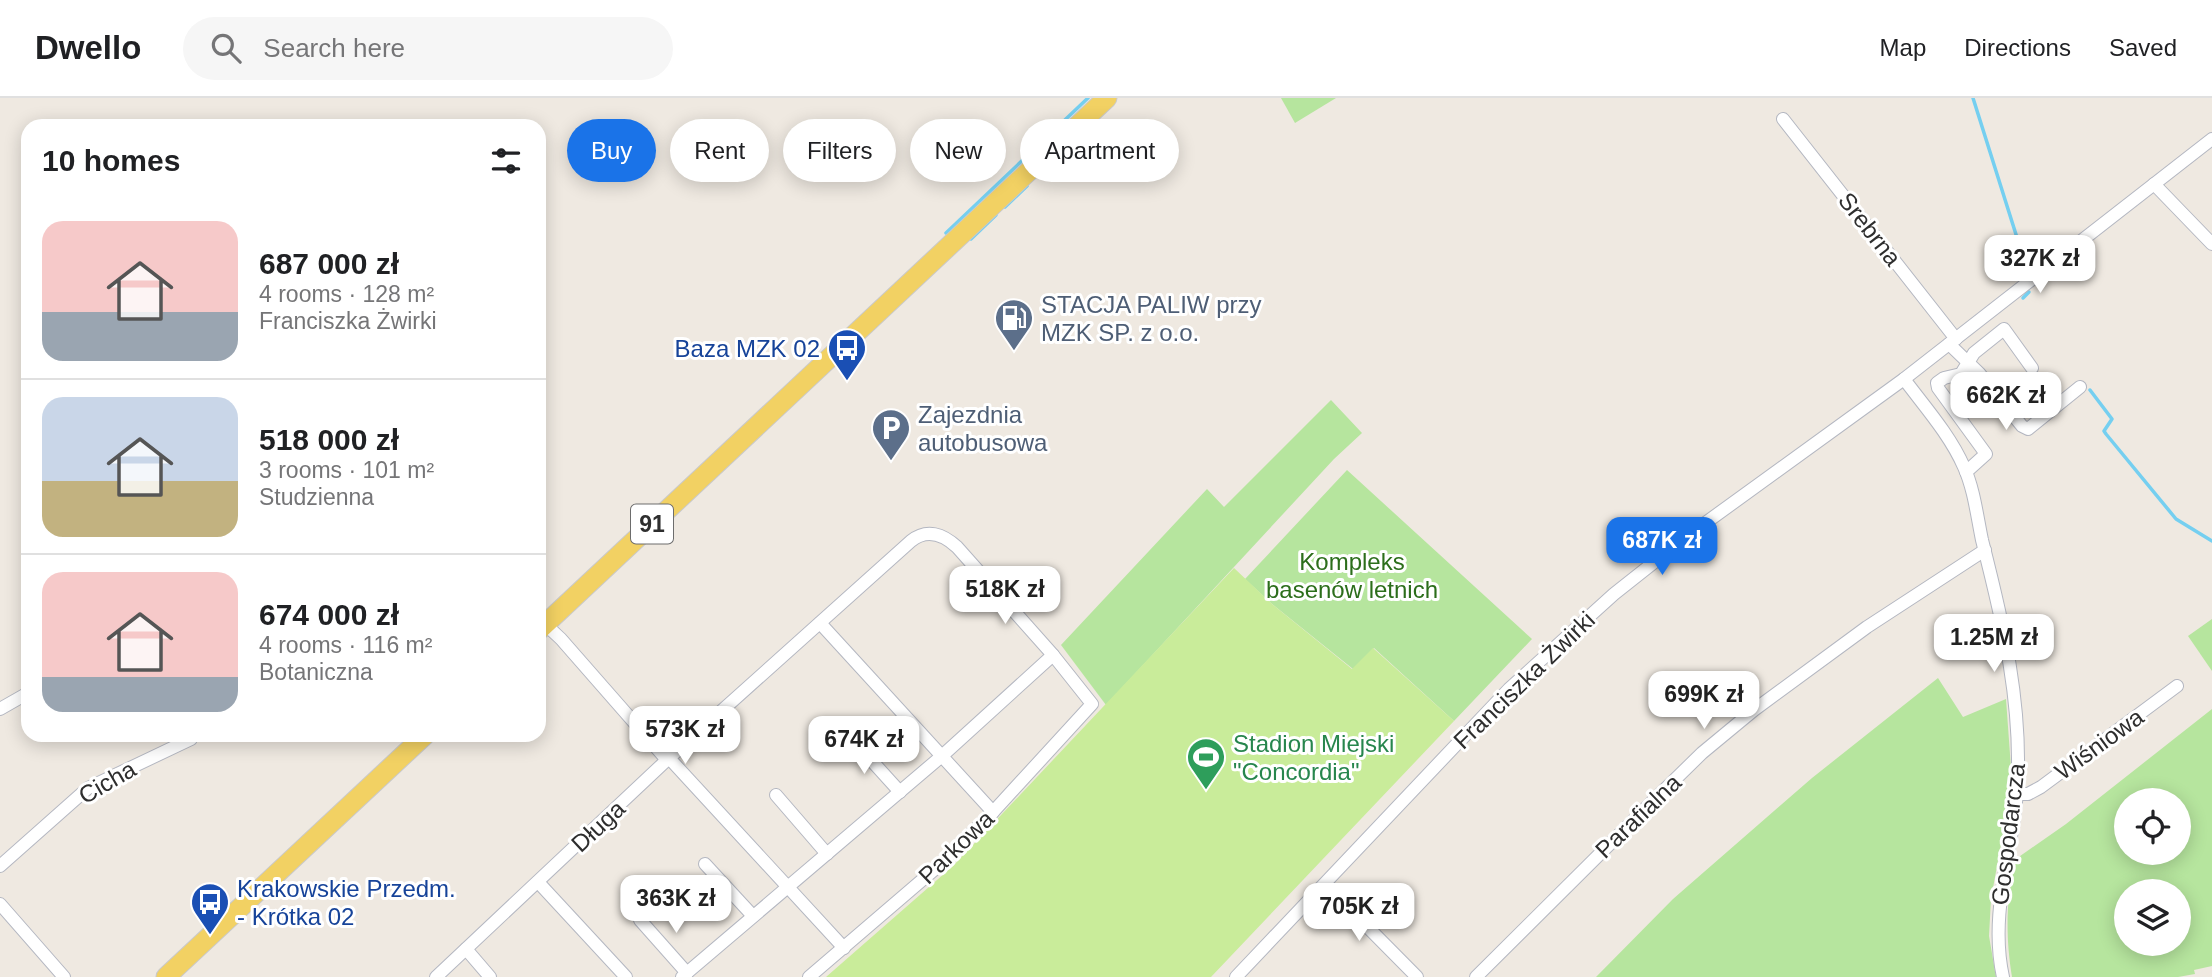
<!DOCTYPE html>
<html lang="en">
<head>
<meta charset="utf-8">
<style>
  body { margin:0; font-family:Arial,sans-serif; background:#f6f6f6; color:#202124; height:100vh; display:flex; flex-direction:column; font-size:26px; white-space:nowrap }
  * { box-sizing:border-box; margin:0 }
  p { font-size:23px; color:#757577 }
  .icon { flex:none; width:38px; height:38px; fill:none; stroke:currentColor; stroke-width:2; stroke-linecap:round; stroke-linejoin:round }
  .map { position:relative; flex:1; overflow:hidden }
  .details { position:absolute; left:21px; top:21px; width:525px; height:623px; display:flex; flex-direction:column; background:#fff; border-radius:21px; box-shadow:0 4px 18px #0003 }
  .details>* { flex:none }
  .hud { position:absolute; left:567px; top:21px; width:665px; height:63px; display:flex; gap:14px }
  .buttons { position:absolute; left:2114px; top:690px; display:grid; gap:14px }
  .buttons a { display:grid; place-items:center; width:77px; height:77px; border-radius:50%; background:#fff; box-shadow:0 4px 18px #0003; font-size:35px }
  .price { position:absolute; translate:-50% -60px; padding:0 16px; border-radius:14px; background:#fff; color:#222; font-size:23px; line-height:46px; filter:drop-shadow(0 2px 4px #0008) }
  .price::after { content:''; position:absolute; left:50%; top:42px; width:21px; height:16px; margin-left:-10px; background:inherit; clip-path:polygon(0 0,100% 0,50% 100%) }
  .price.current { background:#1a73e8; color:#fff }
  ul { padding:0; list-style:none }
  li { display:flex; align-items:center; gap:21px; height:175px; padding:0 21px }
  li+li { border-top:2px solid #e0e0e0 }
  li span { display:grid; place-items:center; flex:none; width:196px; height:140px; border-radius:21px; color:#555 }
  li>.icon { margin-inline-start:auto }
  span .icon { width:84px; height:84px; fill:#fffc; stroke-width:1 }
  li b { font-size:30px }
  h2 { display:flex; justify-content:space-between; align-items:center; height:84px; padding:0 21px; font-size:30px }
  .chip { padding:0 24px; border-radius:32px; background:#fff; box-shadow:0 4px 18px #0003; font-size:24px; line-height:63px }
  .chip.current { background:#1a73e8; color:#fff }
  header { display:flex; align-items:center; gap:42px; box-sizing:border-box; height:98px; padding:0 35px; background:#fff; border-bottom:2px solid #e0e0e0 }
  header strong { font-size:33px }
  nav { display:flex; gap:38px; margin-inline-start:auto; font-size:24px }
  .search { width:490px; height:63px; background:#f6f6f6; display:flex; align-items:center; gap:18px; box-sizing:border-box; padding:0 24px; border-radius:38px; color:#757577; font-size:26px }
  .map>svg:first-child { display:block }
  .green { fill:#b6e59e; fill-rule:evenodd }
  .pitch { fill:#c9ec9a }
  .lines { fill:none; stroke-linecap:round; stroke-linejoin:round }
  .stream { stroke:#75cff0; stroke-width:3.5 }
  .minor-casing { stroke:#b4b7c1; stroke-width:14 }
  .primary-casing { stroke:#c9c9c9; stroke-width:21 }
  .minor { stroke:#fff; stroke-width:12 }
  .primary { stroke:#f2d163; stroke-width:19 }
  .labels { text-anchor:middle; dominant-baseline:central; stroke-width:6; stroke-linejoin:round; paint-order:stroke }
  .shield { fill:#fff; stroke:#6d6d6d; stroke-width:2 }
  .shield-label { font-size:23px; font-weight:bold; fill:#2e2e2e }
  .street-label { font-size:24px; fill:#2e2e2e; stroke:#fff }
  .service-label { font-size:24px; fill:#4e5e75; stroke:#fff; text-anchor:start }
  .transit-label { font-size:24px; fill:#164399; stroke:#fff; text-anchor:end }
  .park-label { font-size:24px; fill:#2c6e1b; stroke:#fff }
  .leisure-label { font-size:24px; fill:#27864d; stroke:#fff; text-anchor:start }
</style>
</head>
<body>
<header>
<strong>Dwello</strong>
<div class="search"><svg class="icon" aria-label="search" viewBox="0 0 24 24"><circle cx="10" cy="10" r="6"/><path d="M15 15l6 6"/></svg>Search here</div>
<nav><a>Map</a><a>Directions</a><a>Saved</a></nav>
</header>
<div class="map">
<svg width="2212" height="879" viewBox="0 0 2212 879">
  <rect width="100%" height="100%" fill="#efe9e1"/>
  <g class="green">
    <polygon points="1281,0 1336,0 1295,25"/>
    <polygon points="1331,302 1362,335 1334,361 1106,607 1061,547 1207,391 1224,409"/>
    <polygon points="1347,372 1532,541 1454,623 1374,550 1353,571 1272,506 1245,481"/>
    <polygon points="2212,521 2212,573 2188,538"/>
    <polygon points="1938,580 1963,619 2006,601 2011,670 2009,702 1991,801 1989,838 1996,879 1596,879 1673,801 1812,680"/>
    <path d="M2212,611V868L2194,872L2195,876L2178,879H2012C2005,836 2007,806 2013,763L2066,726ZM2126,702H2179V754H2126ZM2126,793H2179V845H2126Z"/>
  </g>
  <polygon class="pitch" points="1234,470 1272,506 1352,571 1373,550 1454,623 1211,879 826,879 953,768"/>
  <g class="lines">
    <g class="stream">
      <polyline points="1973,0 2025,165"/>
      <polyline points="1005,109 1027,88"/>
      <polyline points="946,135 1088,0"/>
      <polyline points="971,141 996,117"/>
      <polyline points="2023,200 2029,194"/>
      <polyline points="2090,292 2112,321 2104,333 2106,336 2176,421 2212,443"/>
    </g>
    <defs>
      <g id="minor">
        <polyline points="1783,21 1956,241"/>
        <polyline points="2154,86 2212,146"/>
        <polyline points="1949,246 1979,275 2022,328 2028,331 2080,289"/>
        <path d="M1904,281C1925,309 1950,337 1964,369C1974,391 1977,418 1982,442C2003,524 2023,608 2017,694C2012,756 1989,816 2003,879"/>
        <polyline points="1966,374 1986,356 1938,290 1937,285 1944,280 1961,276 1974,255 2004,231 2032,270"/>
        <polyline points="820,525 993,714"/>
        <polyline points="545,526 561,541 667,662"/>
        <polyline points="0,611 28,595"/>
        <polyline points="852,641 900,694"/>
        <polyline points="669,660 844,850"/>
        <polyline points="2017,696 2028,696 2041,689 2177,588"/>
        <polyline points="776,697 827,756"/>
        <polyline points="705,766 753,818"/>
        <polyline points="0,768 88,690 191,641"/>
        <polyline points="538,784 626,879"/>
        <polyline points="1326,787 1417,879"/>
        <polyline points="0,806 64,879"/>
        <polyline points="640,822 687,875"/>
        <polyline points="466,851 490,879"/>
        <path d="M436,879L669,660L911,443C927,430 943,436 957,449L1053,557L1092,606L993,714L935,771L809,879"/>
        <polyline points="682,879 943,657 1053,557"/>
        <polyline points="1236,879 1509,591 1614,496 1686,439 1904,281 2212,41"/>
        <polyline points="1476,879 1654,702 1702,655 1754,612 1867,529 1985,452"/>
      </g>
      <g id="primary">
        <polyline points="539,532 1107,0"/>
        <polyline points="166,879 425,637"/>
      </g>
    </defs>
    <use href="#minor" class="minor-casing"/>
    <use href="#primary" class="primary-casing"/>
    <use href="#minor" class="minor"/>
    <use href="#primary" class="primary"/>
  </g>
  <defs>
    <symbol id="fuel-pin" viewBox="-11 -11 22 30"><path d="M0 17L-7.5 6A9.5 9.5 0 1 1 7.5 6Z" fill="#5c6f8a" stroke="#fff"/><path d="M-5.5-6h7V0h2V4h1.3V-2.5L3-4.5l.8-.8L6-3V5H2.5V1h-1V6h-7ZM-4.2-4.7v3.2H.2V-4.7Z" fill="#fff"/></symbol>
    <symbol id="bus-pin" viewBox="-11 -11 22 30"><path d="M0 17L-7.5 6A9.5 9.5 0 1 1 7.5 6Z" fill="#1a4fb4" stroke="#fff"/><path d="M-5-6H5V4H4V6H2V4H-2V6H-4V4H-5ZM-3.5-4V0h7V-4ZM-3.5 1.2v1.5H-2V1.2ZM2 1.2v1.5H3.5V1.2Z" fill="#fff"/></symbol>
    <symbol id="parking-pin" viewBox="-11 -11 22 30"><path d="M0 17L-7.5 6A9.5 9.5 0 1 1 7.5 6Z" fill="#5c6f8a" stroke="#fff"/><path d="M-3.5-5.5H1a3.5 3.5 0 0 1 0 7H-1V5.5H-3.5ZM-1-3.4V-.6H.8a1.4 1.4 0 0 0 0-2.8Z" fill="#fff"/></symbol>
    <symbol id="stadium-pin" viewBox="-11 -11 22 30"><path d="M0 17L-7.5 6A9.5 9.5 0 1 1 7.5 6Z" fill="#2e9e5b" stroke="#fff"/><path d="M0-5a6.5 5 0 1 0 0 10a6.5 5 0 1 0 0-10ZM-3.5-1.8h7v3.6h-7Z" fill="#fff"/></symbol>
  </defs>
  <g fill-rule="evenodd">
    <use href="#fuel-pin" x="992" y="198" width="44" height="60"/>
    <use href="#bus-pin" x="825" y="228" width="44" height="60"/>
    <use href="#parking-pin" x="869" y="308" width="44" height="60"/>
    <use href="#stadium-pin" x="1184" y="637" width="44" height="60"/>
    <use href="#bus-pin" x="188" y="782" width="44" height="60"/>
  </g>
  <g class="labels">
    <rect class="shield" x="631" y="406.5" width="42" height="39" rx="5"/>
    <g class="shield-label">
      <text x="652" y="426">91</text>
    </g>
    <g class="street-label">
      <text transform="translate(1870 131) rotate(52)">Srebrna</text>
      <text transform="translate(1524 582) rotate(-44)">Franciszka Żwirki</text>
      <text transform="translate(2099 646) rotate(-36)">Wiśniowa</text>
      <text transform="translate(107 684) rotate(-30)">Cicha</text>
      <text transform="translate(1638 718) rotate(-44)">Parafialna</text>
      <text transform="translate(598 728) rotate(-43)">Długa</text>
      <text transform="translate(2008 736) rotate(-83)">Gospodarcza</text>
      <text transform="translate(956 749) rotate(-44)">Parkowa</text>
    </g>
    <g class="service-label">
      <text x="1041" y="206">STACJA PALIW przy<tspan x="1041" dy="28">MZK SP. z o.o.</tspan></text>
      <text x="918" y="316">Zajezdnia<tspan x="918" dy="28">autobusowa</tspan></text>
    </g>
    <g class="transit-label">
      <text x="820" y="250">Baza MZK 02</text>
      <text x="237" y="790" text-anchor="start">Krakowskie Przedm.<tspan x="237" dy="28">- Krótka 02</tspan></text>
    </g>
    <g class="park-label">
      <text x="1352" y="463">Kompleks<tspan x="1352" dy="28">basenów letnich</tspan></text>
    </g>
    <g class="leisure-label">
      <text x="1233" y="645">Stadion Miejski<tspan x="1233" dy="28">"Concordia"</tspan></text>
    </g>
  </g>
</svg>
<div class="buttons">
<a><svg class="icon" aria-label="locate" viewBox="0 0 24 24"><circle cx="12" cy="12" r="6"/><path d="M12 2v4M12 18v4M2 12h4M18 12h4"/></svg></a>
<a><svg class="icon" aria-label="layers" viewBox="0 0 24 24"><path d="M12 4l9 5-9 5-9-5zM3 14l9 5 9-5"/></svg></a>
</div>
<b class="price" style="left:2040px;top:197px">327K zł</b>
<b class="price" style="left:2006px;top:334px">662K zł</b>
<b class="price current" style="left:1662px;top:479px">687K zł</b>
<b class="price" style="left:1005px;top:528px">518K zł</b>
<b class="price" style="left:1994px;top:576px">1.25M zł</b>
<b class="price" style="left:1704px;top:633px">699K zł</b>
<b class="price" style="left:685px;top:668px">573K zł</b>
<b class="price" style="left:864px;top:678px">674K zł</b>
<b class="price" style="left:676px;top:837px">363K zł</b>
<b class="price" style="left:1359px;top:845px">705K zł</b>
<div class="hud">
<a class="chip current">Buy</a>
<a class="chip">Rent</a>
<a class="chip">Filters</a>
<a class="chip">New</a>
<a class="chip">Apartment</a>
</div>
<section class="details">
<h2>10 homes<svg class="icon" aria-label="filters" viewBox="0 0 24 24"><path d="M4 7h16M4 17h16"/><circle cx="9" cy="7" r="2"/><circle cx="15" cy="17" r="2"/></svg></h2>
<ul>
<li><span style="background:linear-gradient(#f6c9c9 65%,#9aa5b1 0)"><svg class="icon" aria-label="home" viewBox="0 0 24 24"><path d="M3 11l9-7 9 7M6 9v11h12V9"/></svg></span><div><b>687 000 zł</b><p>4 rooms · 128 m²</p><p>Franciszka Żwirki</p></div></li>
<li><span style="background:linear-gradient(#c9d6e8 60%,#c2b280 0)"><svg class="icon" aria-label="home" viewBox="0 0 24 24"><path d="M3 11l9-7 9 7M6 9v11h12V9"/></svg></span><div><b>518 000 zł</b><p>3 rooms · 101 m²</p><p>Studzienna</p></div></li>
<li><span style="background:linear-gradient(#f6c9c9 75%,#9aa5b1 0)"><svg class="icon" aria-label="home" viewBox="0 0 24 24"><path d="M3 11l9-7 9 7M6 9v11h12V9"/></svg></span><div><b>674 000 zł</b><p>4 rooms · 116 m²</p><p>Botaniczna</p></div></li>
</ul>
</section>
</div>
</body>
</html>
